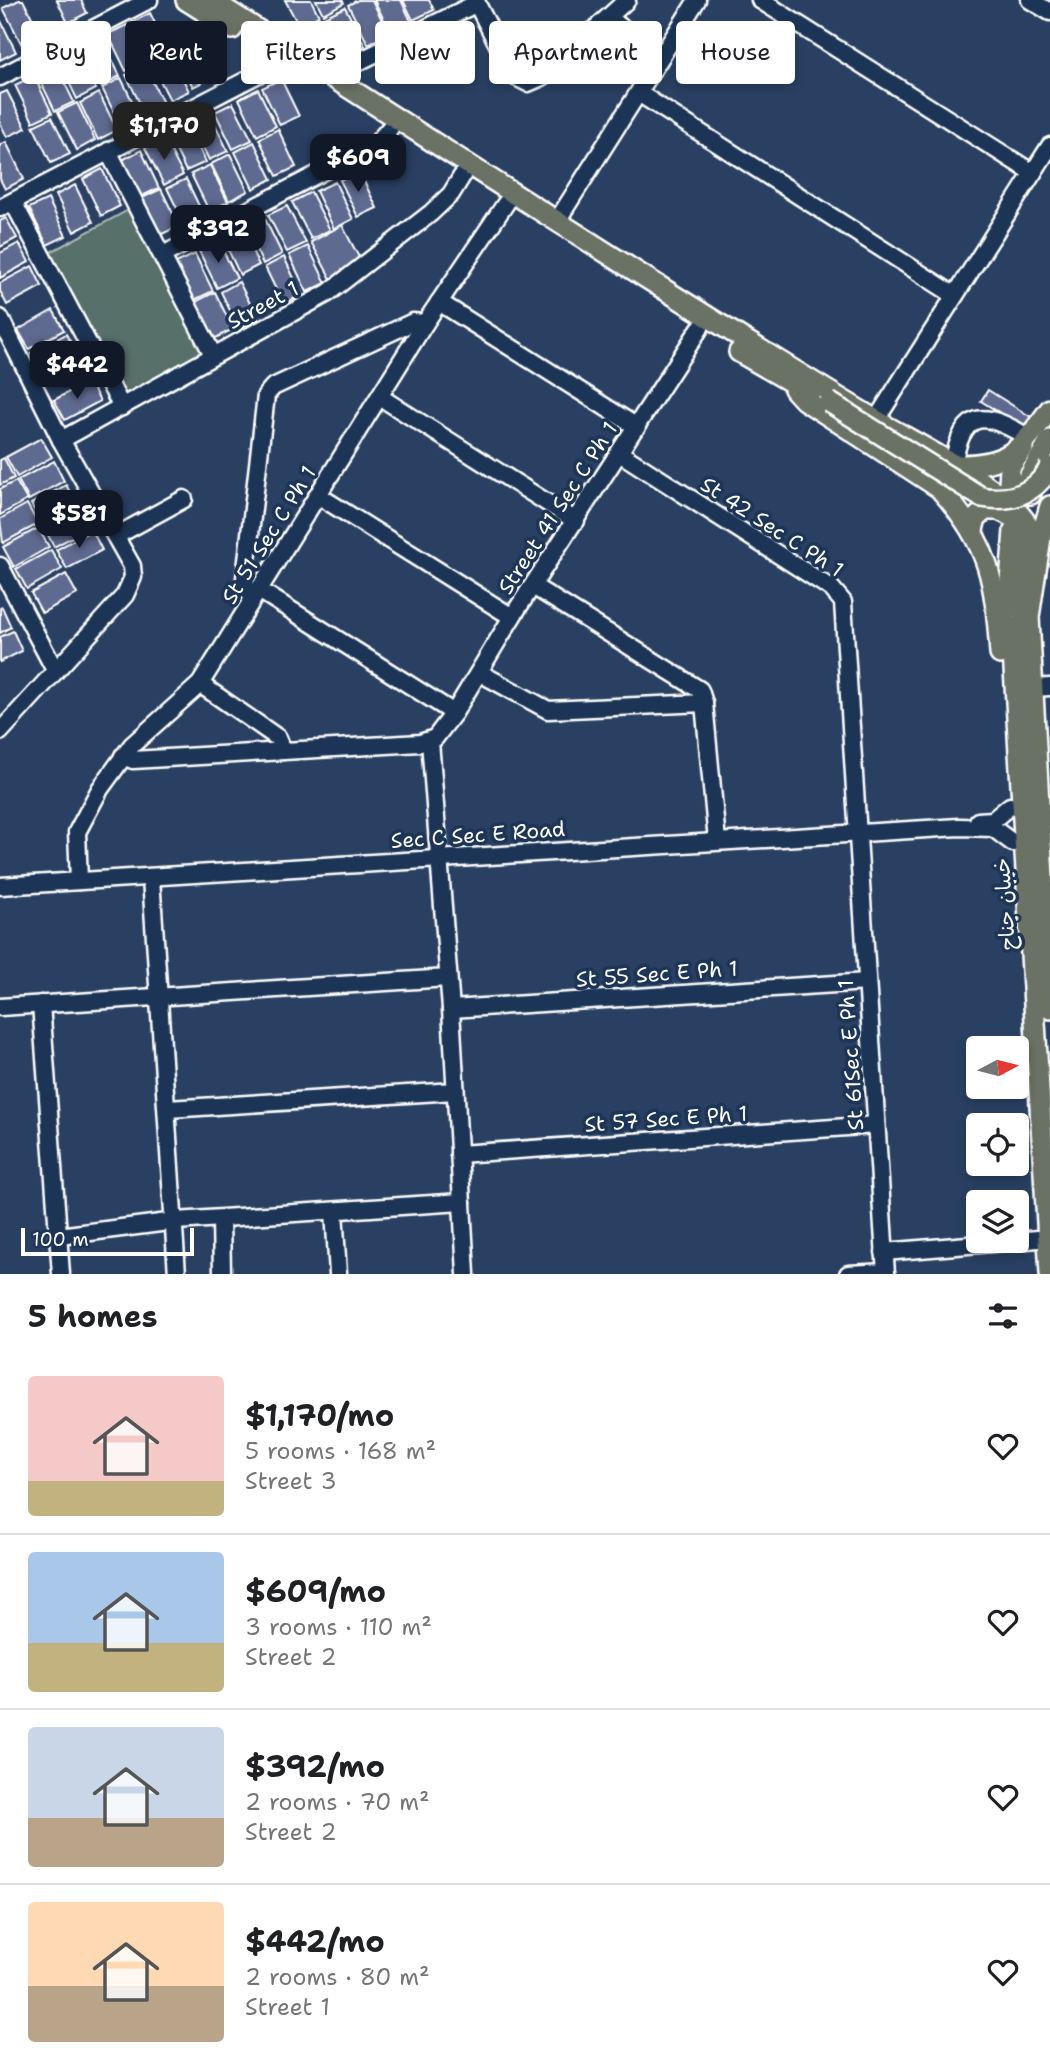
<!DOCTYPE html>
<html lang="en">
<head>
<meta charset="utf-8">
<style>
  body { margin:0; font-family:"Shantell Sans","Playpen Sans Arabic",sans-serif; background:#f2f2f2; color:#202124; height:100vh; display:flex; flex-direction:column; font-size:26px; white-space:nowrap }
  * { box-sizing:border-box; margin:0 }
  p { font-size:23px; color:#757577 }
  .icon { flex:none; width:38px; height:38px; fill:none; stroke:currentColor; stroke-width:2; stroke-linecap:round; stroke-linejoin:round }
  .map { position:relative; height:1274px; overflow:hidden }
  .sheet { display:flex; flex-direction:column; background:#fff; flex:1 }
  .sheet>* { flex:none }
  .hud { position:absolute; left:21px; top:21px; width:1008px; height:63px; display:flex; gap:14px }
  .needle { width:46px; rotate:83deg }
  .controls { position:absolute; left:966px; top:1036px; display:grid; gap:14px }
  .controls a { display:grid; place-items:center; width:63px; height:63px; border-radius:7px; background:#fff; box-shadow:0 4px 10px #0003; font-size:35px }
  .scale { position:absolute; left:21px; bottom:18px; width:173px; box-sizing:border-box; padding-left:7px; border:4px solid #fff; border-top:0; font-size:19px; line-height:24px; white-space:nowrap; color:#fff; -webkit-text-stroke:5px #1d3557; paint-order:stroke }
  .price { position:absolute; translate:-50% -60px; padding:0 16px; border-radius:14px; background:#111827; color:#fff; font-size:23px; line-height:46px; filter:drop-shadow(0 2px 4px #0008) }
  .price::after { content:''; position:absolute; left:50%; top:42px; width:21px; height:16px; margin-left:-10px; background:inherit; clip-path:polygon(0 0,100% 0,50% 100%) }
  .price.on { background:#222; color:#fff }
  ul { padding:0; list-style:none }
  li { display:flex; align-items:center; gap:21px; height:175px; padding:0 28px }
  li+li { border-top:2px solid #e0e0e0 }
  li span { display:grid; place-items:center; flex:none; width:196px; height:140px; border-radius:7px; color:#555 }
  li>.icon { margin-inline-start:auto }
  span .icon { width:84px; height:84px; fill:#fffc; stroke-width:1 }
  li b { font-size:30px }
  h2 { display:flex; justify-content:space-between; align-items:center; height:84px; padding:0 28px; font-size:30px }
  .chip { padding:0 24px; border-radius:7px; background:#fff; box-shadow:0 4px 10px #0003; font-size:24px; line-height:63px }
  .chip.on { background:#111827; color:#fff }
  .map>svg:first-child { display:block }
  .green { fill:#596f6b; stroke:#acb7b5; stroke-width:2 }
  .building { fill:#5f6b90; stroke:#fff; stroke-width:2 }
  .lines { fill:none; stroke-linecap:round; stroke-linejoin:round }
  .minor-casing { stroke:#fff; stroke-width:21 }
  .major-casing { stroke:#fff; stroke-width:24 }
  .minor { stroke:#1d3557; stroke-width:16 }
  .major { stroke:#6b7165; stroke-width:19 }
  .major-bridge-casing { stroke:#fff; stroke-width:24; stroke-linecap:butt }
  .major-bridge { stroke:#6b7165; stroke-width:19 }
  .labels { text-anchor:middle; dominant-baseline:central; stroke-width:7; stroke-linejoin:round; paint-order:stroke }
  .street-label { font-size:21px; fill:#fff; stroke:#1d3557 }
</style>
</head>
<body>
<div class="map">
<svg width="1050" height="1274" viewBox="0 0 1050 1274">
  <rect width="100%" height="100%" fill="#2a4062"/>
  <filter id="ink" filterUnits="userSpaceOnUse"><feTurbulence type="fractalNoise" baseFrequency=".0143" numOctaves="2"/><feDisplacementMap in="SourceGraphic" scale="14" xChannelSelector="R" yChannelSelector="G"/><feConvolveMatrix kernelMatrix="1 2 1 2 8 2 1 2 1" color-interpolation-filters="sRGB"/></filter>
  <g filter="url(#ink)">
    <polygon class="green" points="130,209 203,352 120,398 45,255"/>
    <g class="building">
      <polygon points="19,0 23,0 41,35 22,45 3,8"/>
      <polygon points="57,0 81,0 87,13 68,23"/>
      <polygon points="285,0 311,0 319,16 299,26"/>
      <polygon points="316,0 342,0 344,3 323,14"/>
      <polygon points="358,0 372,0 389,34 368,44 348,5"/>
      <polygon points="374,0 401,0 411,21 390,32"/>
      <polygon points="403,0 429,0 434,10 413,20"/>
      <polygon points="345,7 365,46 344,57 324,17"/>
      <polygon points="150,13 168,50 150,60 131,23"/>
      <polygon points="0,19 16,52 0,60"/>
      <polygon points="127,25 145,62 126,71 108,34"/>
      <polygon points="102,39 120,76 101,86 83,48"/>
      <polygon points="193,41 211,78 193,87 174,50"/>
      <polygon points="78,52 96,89 77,99 59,62"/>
      <polygon points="170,54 189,91 170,100 151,63"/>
      <polygon points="56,65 74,102 55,111 37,74"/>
      <polygon points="145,66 163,103 144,112 126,75"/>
      <polygon points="34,76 52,113 33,122 15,85"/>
      <polygon points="121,78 139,115 120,125 102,88"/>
      <polygon points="281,79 299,116 280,125 262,88"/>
      <polygon points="258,89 276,126 257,136 239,99"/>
      <polygon points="7,91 26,128 7,137 0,123 0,94"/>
      <polygon points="99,93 117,130 98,140 80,103"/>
      <polygon points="77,103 95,140 77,150 58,112"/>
      <polygon points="233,103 252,140 233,149 215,112"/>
      <polygon points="210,114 228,151 209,160 191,123"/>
      <polygon points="52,117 70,154 51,163 33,126"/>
      <polygon points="187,125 206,162 186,171 168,134"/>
      <polygon points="278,129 296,167 277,176 259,139"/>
      <polygon points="164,138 183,175 164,185 145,148"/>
      <polygon points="6,142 24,179 5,189 0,179 0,145"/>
      <polygon points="254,142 272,179 253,189 235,152"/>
      <polygon points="141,150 159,188 140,197 122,160"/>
      <polygon points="230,154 248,191 229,201 211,164"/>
      <polygon points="210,165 228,202 209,211 191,174"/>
      <polygon points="102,169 120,206 101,216 83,179"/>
      <polygon points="359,171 377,208 358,217 340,180"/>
      <polygon points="186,179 204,216 185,225 167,188"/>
      <polygon points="335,182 353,219 334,229 316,191"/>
      <polygon points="75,185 93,222 74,232 56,195"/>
      <polygon points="161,189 179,226 160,235 142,198"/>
      <polygon points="311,192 330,230 311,239 292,202"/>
      <polygon points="48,199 66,236 47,245 29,208"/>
      <polygon points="287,206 306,243 287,252 268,215"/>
      <polygon points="264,217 282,254 263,264 245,227"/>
      <polygon points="6,218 17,238 0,247 0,221"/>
      <polygon points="342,225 362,263 331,279 311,242"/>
      <polygon points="241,228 259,265 240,275 222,237"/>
      <polygon points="218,241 237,278 217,288 199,251"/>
      <polygon points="19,243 29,262 0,278 0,253"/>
      <polygon points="308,246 326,283 307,292 289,255"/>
      <polygon points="195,254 213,291 194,300 176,263"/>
      <polygon points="284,257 302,295 283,304 265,267"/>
      <polygon points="32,266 42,286 7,305 0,291 0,283"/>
      <polygon points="239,282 258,319 239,329 221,292"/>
      <polygon points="215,292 233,329 214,339 195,302"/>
      <polygon points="53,310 64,330 29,349 18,330"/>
      <polygon points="66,334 77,353 42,373 31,353"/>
      <polygon points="89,381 100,401 65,420 54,400"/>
      <polygon points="988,390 1031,417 1024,428 981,401"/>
      <polygon points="41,438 52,457 17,477 6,457"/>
      <polygon points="4,458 14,478 0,485 0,460"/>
      <polygon points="54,461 64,481 29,500 18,480"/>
      <polygon points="16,481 27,500 0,515 0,489"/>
      <polygon points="66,485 77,504 41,523 31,504"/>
      <polygon points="27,504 38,524 3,543 0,519"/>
      <polygon points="79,508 89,528 54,547 44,527"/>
      <polygon points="38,528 49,547 14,567 3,547"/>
      <polygon points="92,530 102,550 67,569 56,550"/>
      <polygon points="51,550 62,569 27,589 16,569"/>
      <polygon points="66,574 77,594 42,613 31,593"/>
      <polygon points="2,607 11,627 0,633 0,608"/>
      <polygon points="13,631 22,651 0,662 0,637"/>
    </g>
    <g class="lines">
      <defs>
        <g id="minor">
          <polyline points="475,0 514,76 528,83 542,77 627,0"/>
          <polyline points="760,0 1033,173"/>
          <polyline points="1030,0 1050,12"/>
          <polyline points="608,18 662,55"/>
          <polyline points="0,77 149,0"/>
          <polyline points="337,82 350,66 477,3"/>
          <polyline points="640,94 954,295"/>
          <polyline points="108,151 213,355"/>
          <polyline points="13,202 122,407"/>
          <polyline points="0,208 270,68 277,57"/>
          <polyline points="557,221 697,0"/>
          <polyline points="163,255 377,143 390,128"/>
          <polyline points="439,302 637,427"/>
          <polyline points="0,318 61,440 132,566 133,577 125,595 0,732"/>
          <polyline points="380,397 576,521"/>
          <polyline points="876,420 1050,146"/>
          <polyline points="61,440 328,293 431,213 451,194 462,176"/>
          <polyline points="621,454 832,589 843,602 886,1274"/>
          <path d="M953,465C963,406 986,412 1029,438"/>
          <polyline points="319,496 512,617"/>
          <polyline points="116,536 184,499"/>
          <polyline points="0,566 55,670"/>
          <polyline points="533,586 700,690 704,703 717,841"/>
          <polyline points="259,590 454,713"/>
          <polyline points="253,598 246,588 245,578 266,395 273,387 413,322 425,323"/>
          <polyline points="480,673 548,710 704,703"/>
          <polyline points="200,684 278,738 283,751"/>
          <polyline points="1032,688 1050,687"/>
          <polyline points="430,741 451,1009 466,1274"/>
          <polyline points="123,756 133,760 420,743 435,738 454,713 512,617 700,328"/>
          <polyline points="978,821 993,820 1010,806"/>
          <polyline points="151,878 177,1274"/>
          <polyline points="79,881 77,832 100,789 132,745 200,684 425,323 506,203"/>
          <polyline points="0,886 959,827 993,828 1013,843"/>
          <polyline points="41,1004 61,1274"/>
          <polyline points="0,1007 448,978"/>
          <polyline points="451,1009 867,982"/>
          <polyline points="168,1109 455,1091"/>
          <polyline points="459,1154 876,1125"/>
          <polyline points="334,1211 338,1274"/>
          <polyline points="221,1219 222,1274"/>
          <polyline points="59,1236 176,1221 462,1202"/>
          <polyline points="1017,1241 1048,1238"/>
          <polyline points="884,1252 1016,1241"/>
          <polyline points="848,1274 886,1272"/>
        </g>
        <g id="major">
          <polyline points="186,0 232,29"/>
          <path d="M211,0C432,140 650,284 874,419C910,441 1014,491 1029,528L1023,568L1029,617"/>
          <polyline points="739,352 810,393"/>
          <path d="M794,389L804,400L939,488C990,544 995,581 1000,654"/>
          <polyline points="1023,449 1010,467 1009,483 1017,495 1031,494"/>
          <path d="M953,465C1007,466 1020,451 1050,409"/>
          <polyline points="1022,489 1050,440"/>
          <polyline points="1050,506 1041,537 1029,617 1050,1009"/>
          <polyline points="973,530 976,518 985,510 999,510 1016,519"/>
          <polyline points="1014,530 1010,582 1011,618 1050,1274"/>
        </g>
      </defs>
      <use href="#minor" class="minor-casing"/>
      <use href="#major" class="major-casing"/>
      <use href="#minor" class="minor"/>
      <use href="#major" class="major"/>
      <defs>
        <path id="major-bridge" d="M829,402L981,497C1011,502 1035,494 1050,467"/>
      </defs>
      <use href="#major-bridge" class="major-bridge-casing"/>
      <use href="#major-bridge" class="major-bridge"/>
    </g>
  </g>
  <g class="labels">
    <g class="street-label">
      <text transform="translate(263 305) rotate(-28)">Street 1</text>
      <text transform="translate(558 508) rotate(-57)">Street 41 Sec C Ph 1</text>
      <text transform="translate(772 527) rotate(33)">St 42 Sec C Ph 1</text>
      <text transform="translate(269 535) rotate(-58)">St 51 Sec C Ph 1</text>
      <text transform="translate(478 835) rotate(-4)">Sec C Sec E Road</text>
      <text transform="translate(1005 904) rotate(-94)">خیبان جناح</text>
      <text transform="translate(657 974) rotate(-4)">St 55 Sec E Ph 1</text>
      <text transform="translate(851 1055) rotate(-94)">St 61Sec E Ph 1</text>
      <text transform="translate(666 1119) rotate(-4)">St 57 Sec E Ph 1</text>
    </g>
  </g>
</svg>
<div class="controls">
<a><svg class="needle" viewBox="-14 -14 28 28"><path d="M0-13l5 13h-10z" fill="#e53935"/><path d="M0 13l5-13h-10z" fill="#757577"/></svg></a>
<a><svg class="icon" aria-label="locate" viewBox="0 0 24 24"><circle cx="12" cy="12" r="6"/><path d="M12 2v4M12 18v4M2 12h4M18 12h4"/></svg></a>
<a><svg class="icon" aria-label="layers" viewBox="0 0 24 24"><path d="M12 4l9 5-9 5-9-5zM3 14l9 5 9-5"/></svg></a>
</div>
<div class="scale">100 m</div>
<b class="price on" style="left:164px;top:162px">$1,170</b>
<b class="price" style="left:358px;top:194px">$609</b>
<b class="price" style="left:218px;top:265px">$392</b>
<b class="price" style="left:77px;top:401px">$442</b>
<b class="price" style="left:79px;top:550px">$581</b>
<div class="hud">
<a class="chip">Buy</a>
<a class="chip on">Rent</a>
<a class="chip">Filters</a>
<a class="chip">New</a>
<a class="chip">Apartment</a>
<a class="chip">House</a>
</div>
</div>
<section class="sheet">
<h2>5 homes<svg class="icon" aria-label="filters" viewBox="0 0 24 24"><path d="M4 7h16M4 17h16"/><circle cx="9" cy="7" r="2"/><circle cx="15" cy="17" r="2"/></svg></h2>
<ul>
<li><span style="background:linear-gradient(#f6c9c9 75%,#c2b280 0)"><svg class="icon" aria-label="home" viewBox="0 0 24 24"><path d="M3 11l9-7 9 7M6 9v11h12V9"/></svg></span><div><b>$1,170/mo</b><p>5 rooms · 168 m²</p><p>Street 3</p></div><svg class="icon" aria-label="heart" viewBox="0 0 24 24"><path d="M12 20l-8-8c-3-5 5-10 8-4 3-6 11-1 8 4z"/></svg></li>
<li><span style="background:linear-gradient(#a9c7e8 65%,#c2b280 0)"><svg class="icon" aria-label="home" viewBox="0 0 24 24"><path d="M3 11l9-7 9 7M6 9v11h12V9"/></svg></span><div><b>$609/mo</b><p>3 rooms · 110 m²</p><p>Street 2</p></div><svg class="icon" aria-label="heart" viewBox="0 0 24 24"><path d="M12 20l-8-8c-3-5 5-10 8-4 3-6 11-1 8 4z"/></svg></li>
<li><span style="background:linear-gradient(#c9d6e8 65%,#b9a48a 0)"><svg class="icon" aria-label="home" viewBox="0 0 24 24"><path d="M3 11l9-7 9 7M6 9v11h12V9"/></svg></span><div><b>$392/mo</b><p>2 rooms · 70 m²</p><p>Street 2</p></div><svg class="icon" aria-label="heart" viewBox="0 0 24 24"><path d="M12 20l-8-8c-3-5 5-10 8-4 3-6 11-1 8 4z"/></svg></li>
<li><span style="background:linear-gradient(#ffd9b3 60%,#b9a48a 0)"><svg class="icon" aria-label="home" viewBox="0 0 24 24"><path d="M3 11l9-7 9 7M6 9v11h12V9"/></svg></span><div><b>$442/mo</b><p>2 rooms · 80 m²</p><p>Street 1</p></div><svg class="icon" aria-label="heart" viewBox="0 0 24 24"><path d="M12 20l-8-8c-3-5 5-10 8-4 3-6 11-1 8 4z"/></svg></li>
</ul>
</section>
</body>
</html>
